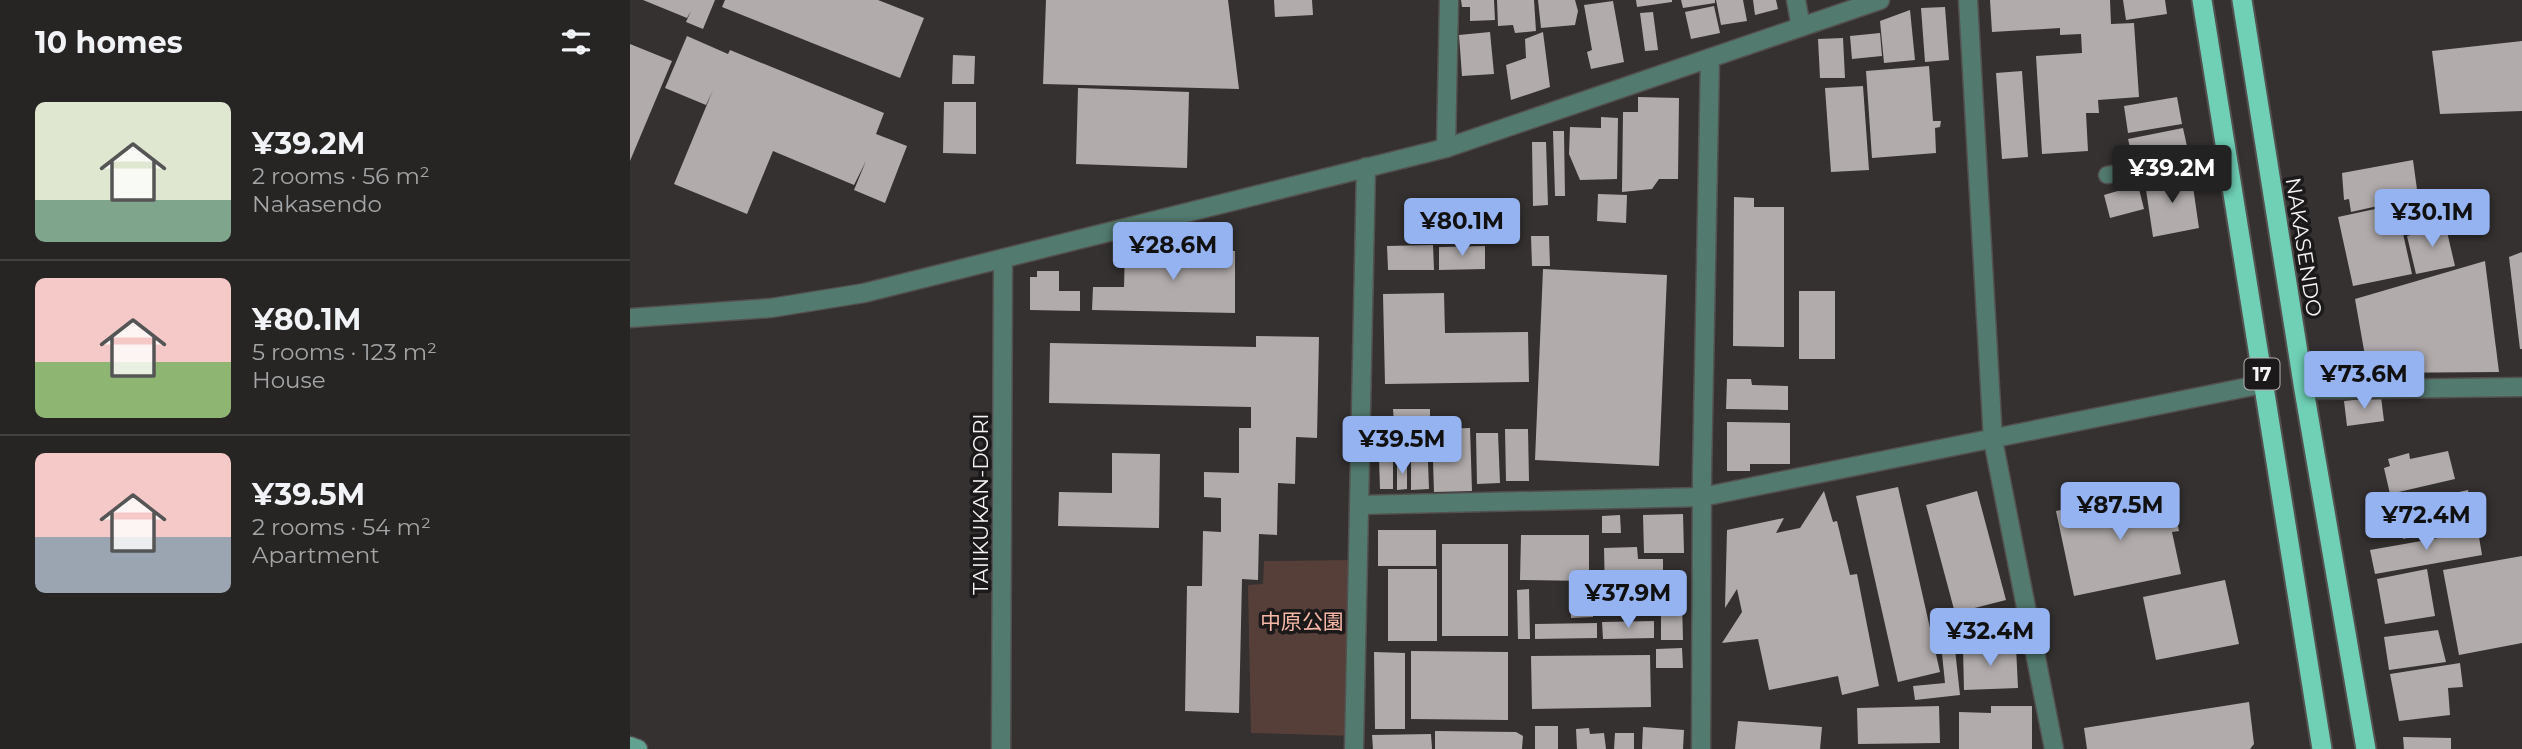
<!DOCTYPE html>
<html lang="en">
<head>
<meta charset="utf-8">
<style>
  body { margin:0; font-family:Montserrat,"Noto Sans JP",sans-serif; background:#2f2d2c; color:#f1f3f6; height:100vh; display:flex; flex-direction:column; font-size:26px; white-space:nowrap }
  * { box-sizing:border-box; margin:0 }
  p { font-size:23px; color:#a4a5a6 }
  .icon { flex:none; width:38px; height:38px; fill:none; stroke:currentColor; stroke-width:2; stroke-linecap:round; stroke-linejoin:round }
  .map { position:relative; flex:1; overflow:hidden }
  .side { display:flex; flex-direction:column; background:#272524; width:630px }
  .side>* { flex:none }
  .price { position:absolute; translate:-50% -60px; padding:0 16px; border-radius:7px; background:#95b2f1; color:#111; font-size:23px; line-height:46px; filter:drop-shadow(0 2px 4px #0008) }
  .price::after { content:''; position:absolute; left:50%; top:42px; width:21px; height:16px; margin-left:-10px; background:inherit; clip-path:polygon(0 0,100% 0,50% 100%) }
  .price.active { background:#222; color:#fff }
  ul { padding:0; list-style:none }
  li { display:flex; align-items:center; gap:21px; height:175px; padding:0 35px }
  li+li { border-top:2px solid #434241 }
  li span { display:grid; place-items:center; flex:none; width:196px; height:140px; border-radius:10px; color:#555 }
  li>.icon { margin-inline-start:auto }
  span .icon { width:84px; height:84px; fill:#fffc; stroke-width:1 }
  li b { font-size:30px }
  h2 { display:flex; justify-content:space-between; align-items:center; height:84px; padding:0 35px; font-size:30px }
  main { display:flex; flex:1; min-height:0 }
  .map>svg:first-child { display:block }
  .green { fill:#573f39 }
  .building { fill:#b1acab }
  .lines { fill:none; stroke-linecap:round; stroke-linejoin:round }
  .service-casing { stroke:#53504f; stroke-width:19 }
  .minor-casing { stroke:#53504f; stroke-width:21 }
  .tertiary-casing { stroke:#53504f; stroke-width:21 }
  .secondary-casing { stroke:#53504f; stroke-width:21 }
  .trunk-casing { stroke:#53504f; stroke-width:23 }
  .service { stroke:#527a6e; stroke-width:16 }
  .minor { stroke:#527a6e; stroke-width:18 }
  .tertiary { stroke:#527a6e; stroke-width:18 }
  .secondary { stroke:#61a290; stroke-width:18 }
  .trunk { stroke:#6fd0b6; stroke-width:19 }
  .labels { text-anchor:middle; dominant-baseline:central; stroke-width:7; stroke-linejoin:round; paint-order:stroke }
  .shield { fill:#1b1919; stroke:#b4b2b2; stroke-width:2 }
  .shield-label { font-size:19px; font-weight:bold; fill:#f5f3f3 }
  .street-label { font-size:21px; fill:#f5f3f3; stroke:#1b1919 }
  .park-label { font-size:21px; fill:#f7b7a7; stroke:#1b1919 }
</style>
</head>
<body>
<main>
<section class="side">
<h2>10 homes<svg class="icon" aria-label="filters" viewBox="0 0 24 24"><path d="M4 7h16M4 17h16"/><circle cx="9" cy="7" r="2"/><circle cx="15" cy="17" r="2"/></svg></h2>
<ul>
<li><span style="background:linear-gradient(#dfe7d0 70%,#7fa58c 0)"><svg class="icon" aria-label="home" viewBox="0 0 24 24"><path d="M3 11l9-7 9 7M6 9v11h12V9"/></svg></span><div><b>¥39.2M</b><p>2 rooms · 56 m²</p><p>Nakasendo</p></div></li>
<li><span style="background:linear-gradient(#f6c9c9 60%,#8fb573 0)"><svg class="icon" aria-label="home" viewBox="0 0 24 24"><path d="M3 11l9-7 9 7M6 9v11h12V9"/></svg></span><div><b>¥80.1M</b><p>5 rooms · 123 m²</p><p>House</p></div></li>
<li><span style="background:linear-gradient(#f6c9c9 60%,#9aa5b1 0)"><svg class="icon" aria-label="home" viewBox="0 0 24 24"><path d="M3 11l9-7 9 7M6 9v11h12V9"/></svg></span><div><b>¥39.5M</b><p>2 rooms · 54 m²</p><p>Apartment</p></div></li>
</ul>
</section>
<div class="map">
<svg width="1892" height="749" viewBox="0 0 1892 749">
  <rect width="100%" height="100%" fill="#343130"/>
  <polygon class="green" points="728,560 724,736 621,733 618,585 633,584 634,561"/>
  <g class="building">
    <polygon points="13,0 85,0 73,29 56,22 61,11 57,18"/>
    <polygon points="95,0 248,0 294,18 270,78 92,7"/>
    <polygon points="416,0 598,0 609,89 413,84"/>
    <polygon points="644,0 682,0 683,15 645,17"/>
    <polygon points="831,0 864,0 865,20 840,21 840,7 832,7"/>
    <polygon points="867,0 904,0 906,31 885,33 883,25 868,26"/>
    <polygon points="908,0 945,0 948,11 945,25 911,28"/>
    <polygon points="1006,0 1042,0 1042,2 1007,7"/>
    <polygon points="1051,0 1085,0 1085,3 1053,8"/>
    <polygon points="1086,0 1113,0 1117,21 1091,25"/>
    <polygon points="1123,0 1146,0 1148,9 1125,15"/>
    <polygon points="1360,0 1480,0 1481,24 1504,23 1509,97 1468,100 1469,113 1456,113 1458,151 1412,154 1406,56 1452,53 1451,34 1430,35 1430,28 1362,32"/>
    <polygon points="1493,0 1535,0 1537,14 1496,20"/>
    <polygon points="983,1 994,62 961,69 957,52 962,50 954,5"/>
    <polygon points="1084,6 1090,33 1061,39 1055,12"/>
    <polygon points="1315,7 1319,60 1295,62 1291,8"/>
    <polygon points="1280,10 1285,60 1254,63 1250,21"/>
    <polygon points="1023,12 1028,50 1015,51 1010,13"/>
    <polygon points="860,32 864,74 832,76 829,35"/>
    <polygon points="913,32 920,87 881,100 876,65 896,58 895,39"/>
    <polygon points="1250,33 1252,56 1222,59 1220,36"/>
    <polygon points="57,36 98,54 100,50 254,113 246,134 277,146 255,203 224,190 236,161 224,185 143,151 117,214 44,184 83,90 76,105 35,88"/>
    <polygon points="1213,38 1215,78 1190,78 1188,39"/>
    <polygon points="1892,41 1892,111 1810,114 1802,51"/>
    <polygon points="0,44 42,61 0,161"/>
    <polygon points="323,55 345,56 344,84 322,84"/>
    <polygon points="1299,66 1303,121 1311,121 1310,127 1305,128 1306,153 1242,158 1236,71"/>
    <polygon points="1392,71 1398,157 1372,159 1366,73"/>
    <polygon points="1233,86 1239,170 1201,172 1195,88"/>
    <polygon points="448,88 559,92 557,168 446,164"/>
    <polygon points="1008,97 1049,98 1048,179 1029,179 1022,189 992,192 993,112 1008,112"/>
    <polygon points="1547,97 1552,124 1498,133 1494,106"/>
    <polygon points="314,102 346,102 346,154 313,153"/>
    <polygon points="971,117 988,118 987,179 950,180 939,154 940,127 971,128"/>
    <polygon points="1553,128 1558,151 1503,161 1498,139"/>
    <polygon points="923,131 934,131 935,196 925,196"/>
    <polygon points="902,142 916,142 918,205 903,206"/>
    <polygon points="1783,160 1788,197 1721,212 1719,199 1714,200 1712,173"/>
    <polygon points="1561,173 1569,228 1523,237 1515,183"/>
    <polygon points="1508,185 1514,209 1480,218 1474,195"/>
    <polygon points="968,194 997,195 996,223 967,221"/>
    <polygon points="1104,197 1124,198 1124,207 1154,207 1154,347 1103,346"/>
    <polygon points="1773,203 1778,227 1772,229 1782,274 1723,286 1708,217"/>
    <polygon points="1814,219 1825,266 1786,274 1777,236 1801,230 1799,222"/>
    <polygon points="901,236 919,236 920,266 902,266"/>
    <polygon points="803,245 804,270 758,270 757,246"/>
    <polygon points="855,246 855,269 809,270 809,247"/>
    <polygon points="495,248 605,251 605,313 462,310 463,287 494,287"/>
    <polygon points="1892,252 1892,349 1890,349 1879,257"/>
    <polygon points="1855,261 1869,372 1738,373 1725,299"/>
    <polygon points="913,269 1037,275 1029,466 905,460"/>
    <polygon points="407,271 429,271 429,291 450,291 450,311 400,310 400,277 407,277"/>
    <rect x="1169" y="291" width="36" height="68"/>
    <polygon points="814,293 815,333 898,332 899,382 755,384 753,294"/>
    <polygon points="626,336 689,337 687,438 666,437 665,484 648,483 647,535 629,534 628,580 612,579 609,713 555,711 557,586 572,586 573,531 591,532 591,498 574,497 574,472 609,473 609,428 621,428 621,407 419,403 420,343 626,347"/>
    <polygon points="1097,379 1121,379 1122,385 1158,386 1158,410 1096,409"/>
    <polygon points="1751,397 1754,421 1717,426 1714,401"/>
    <polygon points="763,409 800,409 800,422 764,422"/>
    <polygon points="1097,422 1160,423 1160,464 1120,464 1120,471 1097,471"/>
    <polygon points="775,425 775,436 794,436 795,455 743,456 743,426"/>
    <polygon points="840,428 842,491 804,492 802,429"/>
    <polygon points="875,429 898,429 899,481 876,481"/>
    <polygon points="846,433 868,433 870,483 847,484"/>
    <polygon points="1818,451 1825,479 1760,494 1754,468 1760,466 1758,459 1779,453 1780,459"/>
    <polygon points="482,453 530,454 529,528 428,526 429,492 482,493"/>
    <polygon points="749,458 763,458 763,489 750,489"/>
    <polygon points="781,462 798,462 799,489 781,490"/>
    <polygon points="767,463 777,463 777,489 767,490"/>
    <polygon points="1268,487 1310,672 1268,682 1226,496"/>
    <polygon points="1540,488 1549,531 1542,532 1551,574 1444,596 1426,511"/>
    <polygon points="1838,490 1845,524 1773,539 1766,506"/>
    <polygon points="1194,491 1203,522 1207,521 1220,575 1227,574 1249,686 1212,695 1208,676 1139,690 1128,639 1092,643 1112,612 1107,589 1095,608 1097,530 1154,518 1146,533 1170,528"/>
    <polygon points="1347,491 1376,600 1325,613 1296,505"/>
    <polygon points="1053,514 1054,553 1014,553 1013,515"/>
    <polygon points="990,515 991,533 972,533 972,516"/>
    <rect x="748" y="530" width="58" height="36"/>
    <polygon points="1848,531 1852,555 1745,574 1740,550"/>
    <polygon points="891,535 959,535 959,581 890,580"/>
    <rect x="812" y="544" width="66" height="92"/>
    <polygon points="1007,547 1008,559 1033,559 1033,593 975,594 974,548"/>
    <polygon points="1892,556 1892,643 1829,655 1813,570"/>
    <rect x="758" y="569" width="49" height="72"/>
    <polygon points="1797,569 1805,616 1755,624 1747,579"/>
    <polygon points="1595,580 1609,644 1526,660 1513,597"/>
    <polygon points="963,584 963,617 941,618 940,585"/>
    <polygon points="899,589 900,639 888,639 887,590"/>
    <polygon points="1031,603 1052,603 1053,640 1031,640"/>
    <polygon points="1321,613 1330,695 1285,700 1283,686 1315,683 1308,614"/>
    <polygon points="1024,621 1024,638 973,639 972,622"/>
    <polygon points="967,623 967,638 905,639 905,624"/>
    <polygon points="1808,630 1816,662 1759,670 1754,637"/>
    <polygon points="1386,647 1388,688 1334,690 1333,648"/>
    <polygon points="1052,648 1053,668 1026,668 1026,649"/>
    <polygon points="781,651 878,652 878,720 781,719"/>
    <polygon points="744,652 775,653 775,729 745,729"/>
    <polygon points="1020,655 1021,707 902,709 901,656"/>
    <polygon points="1830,663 1833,687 1818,688 1820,715 1769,721 1760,674"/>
    <polygon points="1619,702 1624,744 1620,749 1457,749 1454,728"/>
    <polygon points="1309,706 1310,743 1228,744 1227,708"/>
    <polygon points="1361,706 1402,706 1402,749 1329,749 1329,712 1361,713"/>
    <polygon points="1108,721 1192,727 1190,749 1105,749"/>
    <rect x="905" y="726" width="23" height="23"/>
    <polygon points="1013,727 1054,730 1053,749 1012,749"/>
    <polygon points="959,728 960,734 974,733 976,749 947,749 946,729"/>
    <polygon points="805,731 886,732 893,736 892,749 805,749"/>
    <polygon points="985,733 1004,733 1004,749 984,749"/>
    <polygon points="801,734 802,749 743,749 742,735"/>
    <polygon points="1773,737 1821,738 1821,749 1774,749"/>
  </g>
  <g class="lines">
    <defs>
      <polyline id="service" points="1477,175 1597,156"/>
      <g id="minor">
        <polyline points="1166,0 1171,27"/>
        <polyline points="1338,0 1363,440 1424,749"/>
        <polyline points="816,148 819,0"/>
        <polyline points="1674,390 1892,387"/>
        <polyline points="729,505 1072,497 1633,384"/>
        <polyline points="724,749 736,167"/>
        <polyline points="1071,749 1072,474 1080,59"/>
      </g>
      <g id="tertiary">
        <polyline points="0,318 141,308 234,293 816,148 1250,0"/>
        <polyline points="371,749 373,260"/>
      </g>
      <polyline id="secondary" points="0,746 8,749"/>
      <g id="trunk">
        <polyline points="1572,0 1692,749"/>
        <polyline points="1612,0 1674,390 1736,749"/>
      </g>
    </defs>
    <use href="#service" class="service-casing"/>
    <use href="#minor" class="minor-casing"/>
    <use href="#tertiary" class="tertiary-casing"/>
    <use href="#secondary" class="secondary-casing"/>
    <use href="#trunk" class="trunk-casing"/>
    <use href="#service" class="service"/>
    <use href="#minor" class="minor"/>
    <use href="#tertiary" class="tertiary"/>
    <use href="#secondary" class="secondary"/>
    <use href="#trunk" class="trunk"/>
  </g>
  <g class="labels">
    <rect class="shield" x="1614.5" y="358.5" width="35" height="31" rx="5"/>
    <g class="shield-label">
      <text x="1632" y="374">17</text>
    </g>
    <g class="street-label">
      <text transform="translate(1674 247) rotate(81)">NAKASENDO</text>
      <text transform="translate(350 504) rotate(-90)">TAIIKUKAN-DORI</text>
    </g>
    <g class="park-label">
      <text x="672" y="621">中原公園</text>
    </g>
  </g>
</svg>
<b class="price active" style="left:1542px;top:205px">¥39.2M</b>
<b class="price" style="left:1802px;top:249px">¥30.1M</b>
<b class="price" style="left:832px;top:258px">¥80.1M</b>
<b class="price" style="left:543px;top:282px">¥28.6M</b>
<b class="price" style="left:1734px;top:411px">¥73.6M</b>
<b class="price" style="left:772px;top:476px">¥39.5M</b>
<b class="price" style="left:1490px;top:542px">¥87.5M</b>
<b class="price" style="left:1796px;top:552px">¥72.4M</b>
<b class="price" style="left:998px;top:630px">¥37.9M</b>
<b class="price" style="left:1360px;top:668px">¥32.4M</b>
</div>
</main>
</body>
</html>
